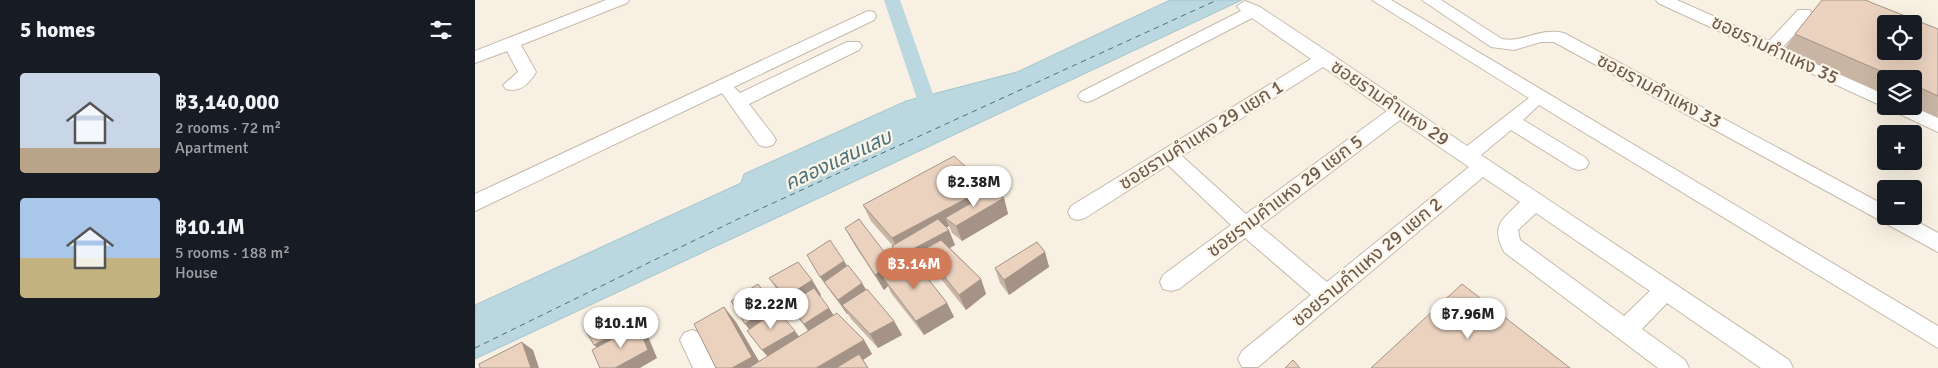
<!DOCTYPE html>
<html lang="en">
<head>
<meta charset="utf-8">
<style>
  body { margin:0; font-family:Signika,"Noto Sans Thai",sans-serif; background:#242831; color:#f1f3f6; height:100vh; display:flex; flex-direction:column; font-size:19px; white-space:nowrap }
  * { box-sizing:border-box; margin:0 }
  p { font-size:16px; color:#9ea1a6 }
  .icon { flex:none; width:28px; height:28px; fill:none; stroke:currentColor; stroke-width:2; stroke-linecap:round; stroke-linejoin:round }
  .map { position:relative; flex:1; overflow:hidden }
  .details { display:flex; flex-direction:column; background:#171b24; width:475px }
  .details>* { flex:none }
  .controls { position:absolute; left:1402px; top:15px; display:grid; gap:10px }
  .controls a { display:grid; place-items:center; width:45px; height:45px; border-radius:5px; background:#171b24; box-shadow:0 5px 20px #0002; font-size:25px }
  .price { position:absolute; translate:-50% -42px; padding:0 11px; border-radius:18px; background:#fff; color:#222; font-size:16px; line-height:32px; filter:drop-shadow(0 1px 2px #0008) }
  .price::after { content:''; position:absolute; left:50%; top:30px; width:15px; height:11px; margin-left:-8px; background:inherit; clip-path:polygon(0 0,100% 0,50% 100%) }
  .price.active { background:#d27b58; color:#fff }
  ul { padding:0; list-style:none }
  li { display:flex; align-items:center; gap:15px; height:125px; padding:0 20px }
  li span { display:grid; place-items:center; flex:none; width:140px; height:100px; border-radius:5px; color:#555 }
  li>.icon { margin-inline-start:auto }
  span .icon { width:60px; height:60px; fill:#fffc; stroke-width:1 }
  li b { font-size:21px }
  h2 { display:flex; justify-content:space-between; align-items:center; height:60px; padding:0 20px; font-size:21px }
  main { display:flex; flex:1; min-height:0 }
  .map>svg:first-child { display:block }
  .water { fill:#bbd7df; stroke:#a2c5cf }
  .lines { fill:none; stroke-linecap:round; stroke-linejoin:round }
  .canal { fill:#bbd7df; fill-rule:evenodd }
  .ferry { stroke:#4a727d; stroke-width:1; stroke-dasharray:5.5 4.5; stroke-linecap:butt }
  .minor-casing { stroke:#c7b9ac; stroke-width:2 }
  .minor { fill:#fff; fill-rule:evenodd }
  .wall { fill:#c9b5a4 }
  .shaded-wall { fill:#a49386 }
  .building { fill:#ead2bf; stroke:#a49386; fill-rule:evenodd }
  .labels { text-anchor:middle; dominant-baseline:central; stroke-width:4.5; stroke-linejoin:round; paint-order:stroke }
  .street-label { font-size:19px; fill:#6d5a4d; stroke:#fcf5e8 }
  .water-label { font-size:20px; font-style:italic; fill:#4a727d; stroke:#fcf5e8 }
</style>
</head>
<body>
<main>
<section class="details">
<h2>5 homes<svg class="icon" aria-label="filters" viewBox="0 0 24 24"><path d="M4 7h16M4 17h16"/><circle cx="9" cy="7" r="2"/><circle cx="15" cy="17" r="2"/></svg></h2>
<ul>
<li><span style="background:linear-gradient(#c9d6e8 75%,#b9a48a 0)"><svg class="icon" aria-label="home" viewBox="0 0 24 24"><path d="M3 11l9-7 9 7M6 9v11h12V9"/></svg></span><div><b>฿3,140,000</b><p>2 rooms · 72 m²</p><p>Apartment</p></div></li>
<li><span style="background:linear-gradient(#a9c7e8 60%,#c2b280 0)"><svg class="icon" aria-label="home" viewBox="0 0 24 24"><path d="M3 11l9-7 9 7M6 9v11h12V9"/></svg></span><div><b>฿10.1M</b><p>5 rooms · 188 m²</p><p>House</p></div></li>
</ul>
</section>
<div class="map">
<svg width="1463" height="368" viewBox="0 0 1463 368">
  <rect width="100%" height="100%" fill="#f8f1e3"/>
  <polygon class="water" points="695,0 767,0 0,359 0,305 266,183 269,174 431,101 542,72"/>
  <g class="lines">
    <polygon class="canal" points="409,0 425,0 466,117 464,122 457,123 450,122 448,117"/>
    <polyline class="ferry" points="0,348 261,220 742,0"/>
    <defs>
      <g id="minor">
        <path d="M131,0H154L152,3L46,45L61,72C54,84 45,93 31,89L28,85L43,72L32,51L0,63V51Z"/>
        <path d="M897,0H916L1463,326V348L1064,105L1048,120L1111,158L1114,163L1111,168L1104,170L1097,168L1036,130L1006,155L1314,360L1318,368H1286L1192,303L1167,329L1210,360L1214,368H1183L1029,252C1016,225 1026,221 1045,202L1008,177L783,367H767L763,359L767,351L836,295L770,238L704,289L696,291L688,289L685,282L688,275L756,225L693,165L610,218L603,220L596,218L593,212L596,206L836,59L777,18L618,100L612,102L606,100L603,96L606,92L766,11L762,6L770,1L785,7L856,54L992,146L1054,98ZM848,67L912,111L771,214L707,156ZM925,120L994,167L852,282L785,226ZM1061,213L1175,291L1149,316L1045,240L1043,230Z"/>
        <path d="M947,0H966L1027,39C1048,43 1065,27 1089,33L1411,206V216H1432L1463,233V252L1079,42H1066L1039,50L1016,47Z"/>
        <polygon points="1181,0 1202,0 1294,41 1323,10 1335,10 1337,14 1335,18 1308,47 1411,94 1411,106 1439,106 1463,117 1463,132 1416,110 1413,107 1405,105 1183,3"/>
        <polygon points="393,11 399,12 401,16 399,20 259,87 265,93 372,42 384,42 387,46 384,50 274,104 298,135 301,140 298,145 291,147 284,145 247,93 0,211 0,194"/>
        <polygon points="217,330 225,333 242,368 218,368 205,340 209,333"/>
      </g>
    </defs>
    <use href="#minor" class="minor-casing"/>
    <use href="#minor" class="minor"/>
  </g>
  <g class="wall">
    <polygon points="1463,29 1463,118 1436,106 1439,106 1439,79 1411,79 1411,95 1309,50 1320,34"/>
    <polygon points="513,187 515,192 529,198 533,214 487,241 477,233 474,226 471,228 480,245 475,248 506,279 511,294 491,310 455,265 452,260 442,266 472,303 479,317 449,335 416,293 413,286 409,290 379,244 370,228 421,268 426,265 417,246 418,246 396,221 388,205"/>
    <polygon points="570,252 574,267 534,295 525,283 520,268"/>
    <polygon points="332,255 369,261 372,266 387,283 391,290 419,321 427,335 403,348 376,319 373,314 372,314 355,291"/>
    <polygon points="294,278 337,280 346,295 345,296 358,315 389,340 397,354 241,368 249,307 261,322 284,362 293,356 306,315 324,337 333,331 313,304 314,304 304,293"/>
  </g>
  <g class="shaded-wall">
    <polygon points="513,187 518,202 470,218 474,226 425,253 417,238"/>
    <polygon points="529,198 533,214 487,241 481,226"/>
    <polygon points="474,230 480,245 455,259 448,250 452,260 430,272 423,257"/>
    <polygon points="570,252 574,267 534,295 529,280"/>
    <polygon points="369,261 378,276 349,282 355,291 345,277"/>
    <polygon points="417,262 425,276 408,278 413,286 409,290 400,275"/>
    <polygon points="506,279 511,294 491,310 484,295"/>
    <polygon points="337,280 346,295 321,311 311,297"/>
    <polygon points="387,283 396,298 367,305 373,314 372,314 363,300"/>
    <polygon points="472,303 479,317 449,335 441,321"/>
    <polygon points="298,305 309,319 282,339 270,324"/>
    <polygon points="249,307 261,322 288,368 257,368"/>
    <polygon points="158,308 167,317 173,329 169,331 172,334 182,358 165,368 140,368 128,353 119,345"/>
    <polygon points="354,308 363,322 339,339 329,324"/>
    <polygon points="419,321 427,335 403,348 395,334"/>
    <polygon points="320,331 330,345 299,364 287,350"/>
    <polygon points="389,340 397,354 388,360 393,368 341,368"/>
    <polygon points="47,342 58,350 64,368 56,368"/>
  </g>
  <g class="building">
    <path d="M1347,0H1390L1463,29V96L1439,85V79H1424L1320,34ZM1411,24H1439V51H1411Z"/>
    <polygon points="479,156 513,187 417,238 388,205"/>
    <polygon points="517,191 529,198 481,226 470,218"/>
    <polygon points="384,219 417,262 400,275 370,228"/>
    <polygon points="463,219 474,230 423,257 417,246"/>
    <polygon points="355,240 369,261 345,277 332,255"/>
    <polygon points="466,240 506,279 484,295 448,250"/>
    <polygon points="562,242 570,252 529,280 520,268"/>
    <polygon points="436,257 472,303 441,321 408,278"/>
    <polygon points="323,262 337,280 311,297 294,278"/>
    <polygon points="373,265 387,283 363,300 349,282"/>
    <polygon points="283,284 298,305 270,324 256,301"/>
    <polygon points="987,284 1095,368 896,368"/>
    <polygon points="339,288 354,308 329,324 313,304"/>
    <polygon points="392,289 419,321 395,334 367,305"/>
    <polygon points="249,307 277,357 257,368 241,368 219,324"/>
    <polygon points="158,308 164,321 119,345 112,333"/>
    <polygon points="302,310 320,331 287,350 272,331"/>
    <polygon points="362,313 389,340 341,368 275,368 275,367"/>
    <polygon points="163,325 173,350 140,368 125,368 117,350"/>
    <polygon points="47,342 56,368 5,368 4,364"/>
    <polygon points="384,354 393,368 361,368"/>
    <polygon points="818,360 825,368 810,368"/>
  </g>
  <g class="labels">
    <g class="street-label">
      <text transform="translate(1300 50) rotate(25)">ซอยรามคำแหง 35</text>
      <text transform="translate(1184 91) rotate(28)">ซอยรามคำแหง 33</text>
      <text transform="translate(915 103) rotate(34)">ซอยรามคำแหง 29</text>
      <text transform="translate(726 135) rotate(-32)">ซอยรามคำแหง 29 แยก 1</text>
      <text transform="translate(810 196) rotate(-37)">ซอยรามคำแหง 29 แยก 5</text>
      <text transform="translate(892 262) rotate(-40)">ซอยรามคำแหง 29 แยก 2</text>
    </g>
    <g class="water-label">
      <text transform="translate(363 160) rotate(-25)">คลองแสนแสบ</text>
    </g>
  </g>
</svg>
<div class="controls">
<a><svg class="icon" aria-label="locate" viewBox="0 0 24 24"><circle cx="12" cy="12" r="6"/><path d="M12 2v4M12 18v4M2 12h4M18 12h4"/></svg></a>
<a><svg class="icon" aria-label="layers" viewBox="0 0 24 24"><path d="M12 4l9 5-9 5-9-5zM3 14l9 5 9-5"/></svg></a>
<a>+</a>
<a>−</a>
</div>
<b class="price" style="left:499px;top:208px">฿2.38M</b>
<b class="price active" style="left:439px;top:290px">฿3.14M</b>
<b class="price" style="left:296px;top:330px">฿2.22M</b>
<b class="price" style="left:993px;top:340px">฿7.96M</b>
<b class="price" style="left:146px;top:349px">฿10.1M</b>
</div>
</main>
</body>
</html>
